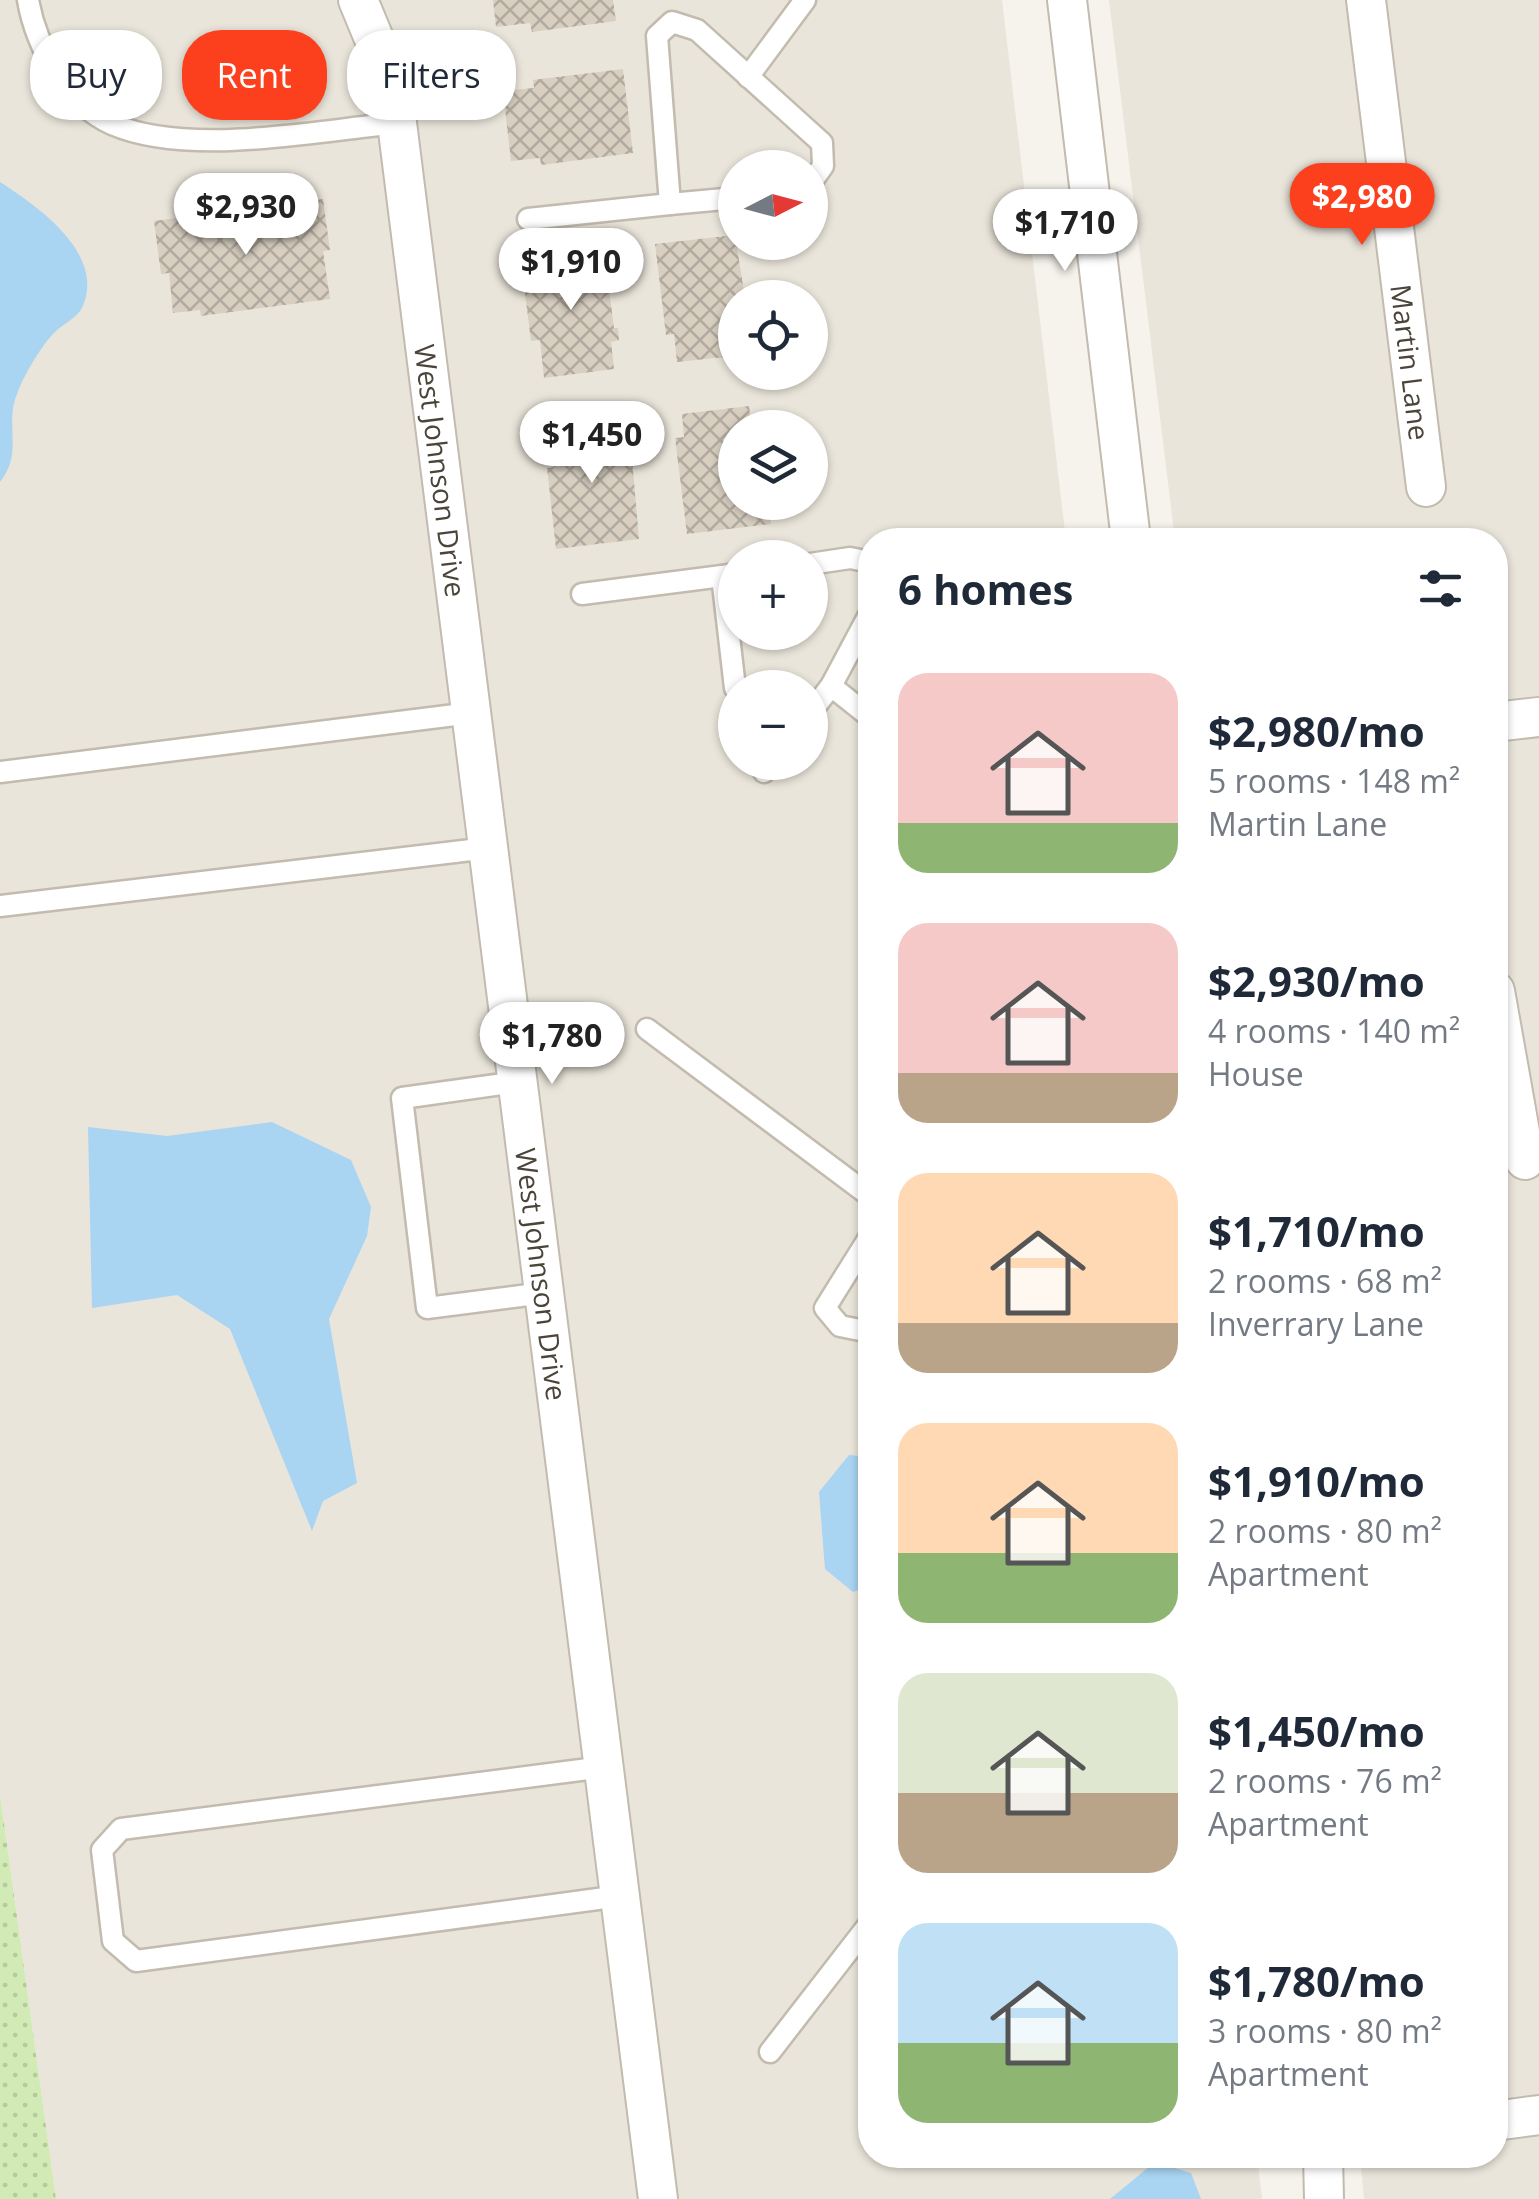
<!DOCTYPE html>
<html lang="en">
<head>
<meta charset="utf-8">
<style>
  body { margin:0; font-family:"Open Sans",sans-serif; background:#f6f6f7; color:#1f2937; height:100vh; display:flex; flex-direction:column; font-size:38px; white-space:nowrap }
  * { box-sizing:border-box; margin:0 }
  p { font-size:32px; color:#747a83 }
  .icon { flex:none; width:55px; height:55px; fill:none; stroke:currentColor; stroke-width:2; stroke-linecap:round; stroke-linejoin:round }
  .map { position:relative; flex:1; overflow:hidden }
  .side { position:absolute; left:858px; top:528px; width:650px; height:1640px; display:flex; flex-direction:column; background:#fff; border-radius:40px; box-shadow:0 2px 8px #0004 }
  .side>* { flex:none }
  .top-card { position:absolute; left:30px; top:30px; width:678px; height:90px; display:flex; gap:20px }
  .needle { width:65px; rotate:84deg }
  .controls { position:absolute; left:718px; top:150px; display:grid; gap:20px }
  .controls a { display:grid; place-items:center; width:110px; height:110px; border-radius:50%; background:#fff; box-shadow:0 2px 8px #0004; font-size:50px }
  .price { position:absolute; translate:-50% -85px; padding:0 22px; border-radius:35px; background:#fff; color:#222; font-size:32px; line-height:65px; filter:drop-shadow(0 2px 5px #0008) }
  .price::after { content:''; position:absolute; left:50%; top:60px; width:30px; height:22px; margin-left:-15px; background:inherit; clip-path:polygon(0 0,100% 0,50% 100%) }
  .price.active { background:#fc3f1d; color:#fff }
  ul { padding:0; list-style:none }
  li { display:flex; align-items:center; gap:30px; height:250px; padding:0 40px }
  li span { display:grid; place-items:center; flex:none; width:280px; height:200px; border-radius:30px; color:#555 }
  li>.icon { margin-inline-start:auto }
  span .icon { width:120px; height:120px; fill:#fffc; stroke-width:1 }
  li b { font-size:42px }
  h2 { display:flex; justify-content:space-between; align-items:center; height:120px; padding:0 40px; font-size:42px }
  .chip { padding:0 35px; border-radius:40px; background:#fff; box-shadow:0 2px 8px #0004; font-size:35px; line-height:90px }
  .chip.active { background:#fc3f1d; color:#fff }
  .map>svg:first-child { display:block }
  .residential { fill:#eae5da; fill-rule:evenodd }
  .grass { fill:url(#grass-dots) }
  .water { fill:#a9d4f2 }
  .building { fill:url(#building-cross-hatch) }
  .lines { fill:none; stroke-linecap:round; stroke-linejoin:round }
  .service-casing { stroke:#c2bbae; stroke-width:25 }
  .minor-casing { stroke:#c2bbae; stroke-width:42 }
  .service { stroke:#fff; stroke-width:20 }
  .minor { stroke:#fff; stroke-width:38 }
  .labels { text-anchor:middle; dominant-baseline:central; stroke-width:8; stroke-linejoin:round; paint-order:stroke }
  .street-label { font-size:28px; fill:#4b4439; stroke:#fff }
</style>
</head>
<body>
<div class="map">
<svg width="1539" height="2199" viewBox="0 0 1539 2199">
  <defs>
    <pattern id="grass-dots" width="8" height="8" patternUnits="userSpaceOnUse" patternTransform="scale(2.5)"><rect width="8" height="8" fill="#d2eab5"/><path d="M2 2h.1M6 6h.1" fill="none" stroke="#b6ca9c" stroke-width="1.8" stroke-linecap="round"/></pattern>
    <pattern id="building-cross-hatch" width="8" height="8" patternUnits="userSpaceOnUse" patternTransform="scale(2.5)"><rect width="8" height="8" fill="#d8cfc1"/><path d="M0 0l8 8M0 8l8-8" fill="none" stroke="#b1aa9e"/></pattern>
  </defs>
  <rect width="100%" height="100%" fill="#f6f3ec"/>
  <g class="residential">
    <path d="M0,0H1002L1066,540H870V2155H1257L1262,2199H56L0,1794ZM735,168H810V242H735ZM735,298H810V372H735ZM735,428H810V502H735ZM735,558H810V632H735ZM735,688H810V762H735Z"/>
    <polygon points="1109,0 1539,0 1539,2199 1364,2199 1360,2155 1495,2155 1495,540 1175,540"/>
  </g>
  <polygon class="grass" points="0,1794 56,2199 0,2199"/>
  <g class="water">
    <path d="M0,182C37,206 107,254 82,308C77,318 61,325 53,334C40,348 24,375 17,394C4,425 24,452 0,482Z"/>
    <polygon points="272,1122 351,1160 371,1207 367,1236 329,1319 357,1483 323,1501 312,1531 230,1329 177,1295 92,1308 88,1127 167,1136"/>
    <polygon points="849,1455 870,1457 870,1586 853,1592 825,1569 819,1492"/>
    <polygon points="1155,2162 1191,2173 1201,2199 1110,2199"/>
  </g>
  <g class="building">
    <polygon points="493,0 613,0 616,21 532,32 530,23 496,27"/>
    <polygon points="623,69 633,153 541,165 540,158 511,161 503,91 534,88 533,80"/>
    <polygon points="323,199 330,250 323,251 330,299 201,316 200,310 173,313 169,273 161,274 154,221"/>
    <polygon points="735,235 745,298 735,298 735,356 677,362 674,334 666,335 655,244"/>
    <polygon points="604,251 614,328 618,328 619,340 611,342 614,369 544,378 540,340 531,341 521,261"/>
    <polygon points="749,406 752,428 735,428 735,502 769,502 771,524 687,534 675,438 684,437 682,414"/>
    <polygon points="620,420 623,448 631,447 639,539 556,549 547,468 554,467 550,428"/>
  </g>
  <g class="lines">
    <defs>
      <g id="service">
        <path d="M28,0C36,46 68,105 112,124C188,157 316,131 397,123"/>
        <polyline points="748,77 805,0"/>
        <polyline points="735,198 670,204 657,36 672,22 697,30 822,143 823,166 810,184"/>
        <polyline points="528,219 670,204"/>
        <polyline points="810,564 850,558 870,562"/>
        <polyline points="733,574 722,576 735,688"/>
        <polyline points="582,594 722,576"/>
        <polyline points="831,686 870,717"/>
        <polyline points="810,713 831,686 870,613"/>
        <polyline points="759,762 764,772 771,762"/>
        <polyline points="0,772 471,713"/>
        <polyline points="0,906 488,848"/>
        <polyline points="647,1029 870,1196"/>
        <polyline points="517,1082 402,1098 427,1308 544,1293"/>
        <polyline points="870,1236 825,1308 840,1326 870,1332"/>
        <polyline points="604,1767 121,1829 102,1850 113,1941 136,1961 620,1896"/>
        <polyline points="770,2052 870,1923"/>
      </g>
      <g id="minor">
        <path id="s1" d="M358,0L387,70L397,123L658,2199"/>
        <polyline points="1067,0 1131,540"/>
        <path id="s2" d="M1366,0L1426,487"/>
        <polyline points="1495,722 1539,717"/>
        <polyline points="1495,991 1525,1160"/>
        <polyline points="1495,2121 1539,2115"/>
        <polyline points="1323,2155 1324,2199"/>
      </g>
    </defs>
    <use href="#service" class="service-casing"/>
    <use href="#minor" class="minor-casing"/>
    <use href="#service" class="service"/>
    <use href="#minor" class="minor"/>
  </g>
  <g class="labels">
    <g class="street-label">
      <text stroke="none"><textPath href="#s2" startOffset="365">Martin Lane</textPath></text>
      <text stroke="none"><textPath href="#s1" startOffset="480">West Johnson Drive</textPath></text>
      <text stroke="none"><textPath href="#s1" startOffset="1290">West Johnson Drive</textPath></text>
    </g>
  </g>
</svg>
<div class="controls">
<a><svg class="needle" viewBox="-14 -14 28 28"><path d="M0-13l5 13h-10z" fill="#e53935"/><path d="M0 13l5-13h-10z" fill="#747a83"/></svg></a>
<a><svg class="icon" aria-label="locate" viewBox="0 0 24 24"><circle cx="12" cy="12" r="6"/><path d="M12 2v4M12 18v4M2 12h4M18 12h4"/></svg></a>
<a><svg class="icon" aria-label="layers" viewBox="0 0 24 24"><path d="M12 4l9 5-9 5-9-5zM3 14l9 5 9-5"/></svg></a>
<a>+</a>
<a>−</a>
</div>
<b class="price active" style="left:1362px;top:248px">$2,980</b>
<b class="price" style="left:246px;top:258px">$2,930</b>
<b class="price" style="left:1065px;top:274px">$1,710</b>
<b class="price" style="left:571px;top:313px">$1,910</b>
<b class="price" style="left:592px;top:486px">$1,450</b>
<b class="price" style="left:552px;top:1087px">$1,780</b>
<div class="top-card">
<a class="chip">Buy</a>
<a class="chip active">Rent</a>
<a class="chip">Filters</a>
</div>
<section class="side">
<h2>6 homes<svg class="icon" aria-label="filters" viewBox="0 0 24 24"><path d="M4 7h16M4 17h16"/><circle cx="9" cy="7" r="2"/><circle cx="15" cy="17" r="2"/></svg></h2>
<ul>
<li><span style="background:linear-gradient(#f6c9c9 75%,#8fb573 0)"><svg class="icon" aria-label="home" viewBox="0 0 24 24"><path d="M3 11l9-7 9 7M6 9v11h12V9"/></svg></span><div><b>$2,980/mo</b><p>5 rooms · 148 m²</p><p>Martin Lane</p></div></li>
<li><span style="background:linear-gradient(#f6c9c9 75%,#b9a48a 0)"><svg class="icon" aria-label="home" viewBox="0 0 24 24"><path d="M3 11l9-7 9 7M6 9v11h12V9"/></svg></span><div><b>$2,930/mo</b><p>4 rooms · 140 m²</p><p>House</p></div></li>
<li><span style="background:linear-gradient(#ffd9b3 75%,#b9a48a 0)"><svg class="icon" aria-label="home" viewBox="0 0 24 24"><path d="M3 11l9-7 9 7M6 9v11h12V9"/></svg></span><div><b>$1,710/mo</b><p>2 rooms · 68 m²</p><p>Inverrary Lane</p></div></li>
<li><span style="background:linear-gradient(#ffd9b3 65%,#8fb573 0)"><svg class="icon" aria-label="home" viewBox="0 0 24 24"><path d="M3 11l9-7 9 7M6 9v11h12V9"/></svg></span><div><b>$1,910/mo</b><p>2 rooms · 80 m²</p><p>Apartment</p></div></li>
<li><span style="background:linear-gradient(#dfe7d0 60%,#b9a48a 0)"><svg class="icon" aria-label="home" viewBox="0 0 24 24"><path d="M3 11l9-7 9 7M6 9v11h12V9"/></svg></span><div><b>$1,450/mo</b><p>2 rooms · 76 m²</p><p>Apartment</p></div></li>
<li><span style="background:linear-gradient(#bfe0f5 60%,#8fb573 0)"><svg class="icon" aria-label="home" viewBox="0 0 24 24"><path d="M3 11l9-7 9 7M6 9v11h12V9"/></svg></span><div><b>$1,780/mo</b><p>3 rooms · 80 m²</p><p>Apartment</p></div></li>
</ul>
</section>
</div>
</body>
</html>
